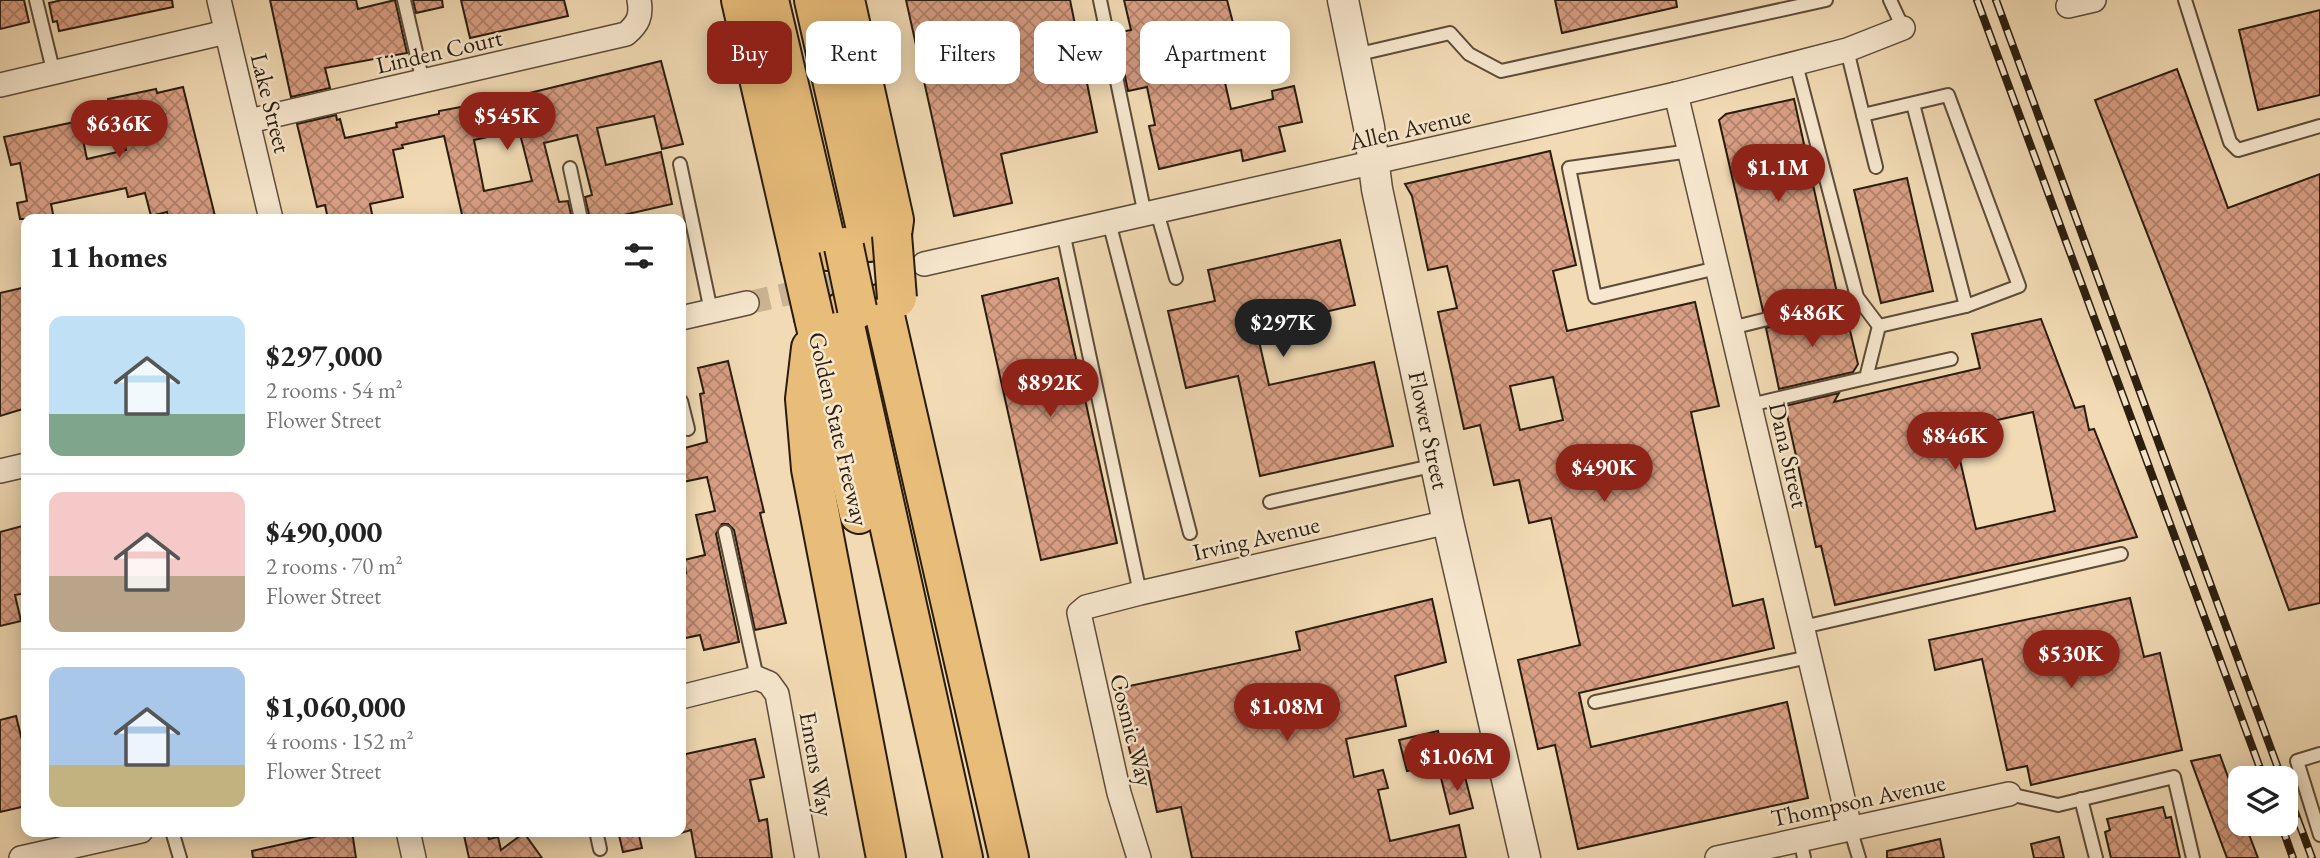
<!DOCTYPE html>
<html lang="en">
<head>
<meta charset="utf-8">
<style>
  body { margin:0; font-family:"EB Garamond",serif; background:#f6f6f6; color:#222; height:100vh; display:flex; flex-direction:column; font-size:26px; white-space:nowrap }
  * { box-sizing:border-box; margin:0 }
  p { font-size:23px; color:#767676 }
  .icon { flex:none; width:38px; height:38px; fill:none; stroke:currentColor; stroke-width:2; stroke-linecap:round; stroke-linejoin:round }
  .map { position:relative; flex:1; overflow:hidden }
  .sheet { position:absolute; left:21px; top:214px; width:665px; height:623px; display:flex; flex-direction:column; background:#fff; border-radius:14px; box-shadow:0 4px 18px #0003 }
  .sheet>* { flex:none }
  .hud { position:absolute; left:707px; top:21px; width:665px; height:63px; display:flex; gap:14px }
  .fabs { position:absolute; left:2228px; top:766px; display:grid; gap:14px }
  .fabs a { display:grid; place-items:center; width:70px; height:70px; border-radius:14px; background:#fff; box-shadow:0 4px 18px #0003; font-size:35px }
  .price { position:absolute; translate:-50% -60px; padding:0 16px; border-radius:24px; background:#8f2418; color:#fff; font-size:23px; line-height:46px; filter:drop-shadow(0 2px 4px #0008) }
  .price::after { content:''; position:absolute; left:50%; top:42px; width:21px; height:16px; margin-left:-10px; background:inherit; clip-path:polygon(0 0,100% 0,50% 100%) }
  .price.active { background:#222; color:#fff }
  ul { padding:0; list-style:none }
  li { display:flex; align-items:center; gap:21px; height:175px; padding:0 28px }
  li+li { border-top:2px solid #e0e0e0 }
  li span { display:grid; place-items:center; flex:none; width:196px; height:140px; border-radius:14px; color:#555 }
  li>.icon { margin-inline-start:auto }
  span .icon { width:84px; height:84px; fill:#fffc; stroke-width:1 }
  li b { font-size:30px }
  h2 { display:flex; justify-content:space-between; align-items:center; height:84px; padding:0 28px; font-size:30px }
  .tag { padding:0 24px; border-radius:14px; background:#fff; box-shadow:0 4px 18px #0003; font-size:24px; line-height:63px }
  .tag.active { background:#8f2418; color:#fff }
  .map>svg:first-child { display:block }
  .building { fill:url(#building-cross-hatch); stroke:#2a1d0e; stroke-width:2; fill-rule:evenodd }
  .lines { fill:none; stroke-linecap:round; stroke-linejoin:round }
  .minor-tunnel { stroke:#c9b493; stroke-width:23; stroke-dasharray:23 11; stroke-linecap:butt }
  .service-casing { stroke:#5c4c38; stroke-width:16 }
  .minor-casing { stroke:#5c4c38; stroke-width:26 }
  .tertiary-casing { stroke:#5c4c38; stroke-width:33 }
  .motorway-casing { stroke:#2a1d0e; stroke-width:42 }
  .service { stroke:#f6e7ce; stroke-width:12 }
  .minor { stroke:#f6e7ce; stroke-width:23 }
  .tertiary { stroke:#f6e7ce; stroke-width:30 }
  .motorway { stroke:#e8bd7a; stroke-width:38 }
  .rail-casing { stroke:#2a1d0e; stroke-width:8 }
  .rail { stroke:#f6e7ce; stroke-width:5; stroke-dasharray:16; stroke-linecap:butt }
  .motorway-bridge-casing { stroke:#2a1d0e; stroke-width:42; stroke-linecap:butt }
  .motorway-bridge { stroke:#e8bd7a; stroke-width:38 }
  .labels { text-anchor:middle; dominant-baseline:central; stroke-width:5; stroke-linejoin:round; paint-order:stroke }
  .street-label { font-size:24px; fill:#2a1d0e; stroke:#f6e7ce }
</style>
</head>
<body>
<div class="map">
<svg width="2320" height="858" viewBox="0 0 2320 858">
  <defs>
    <pattern id="building-cross-hatch" width="8" height="8" patternUnits="userSpaceOnUse" patternTransform="scale(1.75)"><rect width="8" height="8" fill="#d99f84"/><path d="M0 0l8 8M0 8l8-8" fill="none" stroke="#b0816a"/></pattern>
  </defs>
  <rect width="100%" height="100%" fill="#f1dab4"/>
  <filter id="stains"><feTurbulence type="fractalNoise" baseFrequency=".00286" numOctaves="4"/><feColorMatrix values="0 0 0 0 .2 0 0 0 0 .09 0 0 0 0 .02 0 0 0 .5 -.17"/></filter>
  <radialGradient id="worn" r=".72"><stop offset=".6" stop-color="#630" stop-opacity="0"/><stop offset="1" stop-color="#630" stop-opacity=".3"/></radialGradient>
  <g class="building">
    <polygon points="0,0 24,0 29,22 0,29"/>
    <polygon points="62,0 172,0 173,7 59,31 57,21 53,22 49,3"/>
    <polygon points="270,0 356,0 358,9 395,0 407,53 325,68 330,88 291,97"/>
    <polygon points="413,0 442,0 443,7 416,13"/>
    <polygon points="461,0 564,0 568,16 470,38"/>
    <polygon points="906,0 1070,0 1097,132 1001,154 1012,203 954,216"/>
    <polygon points="1124,0 1227,0 1233,23 1222,25 1229,59 1220,61 1231,109 1273,99 1272,91 1294,86 1302,122 1279,127 1285,151 1243,161 1241,150 1159,169 1149,126 1155,125 1147,87 1128,91 1116,33 1131,30"/>
    <polygon points="1555,0 1676,0 1677,7 1562,33"/>
    <polygon points="2320,10 2320,95 2258,110 2239,30"/>
    <path d="M661,61L683,144L662,149L654,116L597,128L606,165L661,152L672,204L606,219H590L585,197L592,195L577,135L544,143L559,202L568,201L572,219H463L444,136L402,145L403,148L393,150L403,197L370,204L373,219H328L325,205L317,207L297,124L336,115L337,120L340,119L345,138L397,127L396,123L439,114V111L509,98ZM519,130L532,181L484,191L474,140Z"/>
    <polygon points="2177,69 2228,208 2320,174 2320,603 2289,610 2206,384 2095,100"/>
    <polygon points="183,87 215,216 169,219 167,212 151,216 145,193 128,197 126,188 51,204 54,219 20,219 17,203 27,201 20,163 11,165 4,137 79,121 87,159 126,150 120,119 113,120 108,99 156,89 157,93"/>
    <polygon points="1794,99 1837,293 1763,311 1719,120 1726,114"/>
    <path d="M1550,151L1576,265L1553,271L1567,331L1695,302L1719,406L1691,412L1733,606L1763,599L1774,648L1579,693L1591,747L1787,702L1808,798L1578,849L1555,745L1538,749L1518,660L1580,645L1551,518L1529,523L1519,480L1494,485L1480,425L1464,429L1438,312L1457,308L1447,266L1428,270L1412,196L1405,184ZM1553,377L1563,420L1520,430L1510,386Z"/>
    <polygon points="1907,178 1933,291 1881,303 1854,190"/>
    <polygon points="1340,240 1355,305 1256,328 1269,385 1374,362 1393,446 1260,476 1238,376 1186,388 1168,311 1215,301 1208,270"/>
    <polygon points="1058,278 1117,543 1041,560 982,296"/>
    <polygon points="26,287 26,408 0,416 0,293"/>
    <polygon points="1841,310 1842,315 1846,314 1858,364 1853,372 1779,389 1766,328"/>
    <path d="M2041,319L2075,408L2084,406L2089,430L2094,429L2137,537L1835,605L1821,546L1816,547L1785,406L1839,393L1834,402L1980,368L1972,334ZM2033,412L2055,511L1976,529L1953,430Z"/>
    <polygon points="728,361 764,512 760,513 786,623 755,630 734,530 728,524 722,524 716,534 739,642 704,650 700,635 681,639 681,573 686,573 684,560 705,555 696,515 715,511 707,477 683,482 681,449 707,442 700,394 704,393 698,368"/>
    <polygon points="26,525 26,593 15,595 21,621 0,626 0,532"/>
    <polygon points="2130,598 2144,657 2160,653 2182,750 2031,785 2027,766 2007,770 1982,659 1935,670 1929,640"/>
    <polygon points="1432,599 1446,662 1395,676 1406,726 1346,739 1354,777 1383,770 1388,788 1378,790 1390,841 1459,825 1466,858 1192,858 1181,807 1157,812 1148,770 1135,773 1115,689 1300,650 1296,632"/>
    <polygon points="16,716 26,756 26,806 0,812 0,720"/>
    <polygon points="1438,731 1445,763 1407,771 1399,740"/>
    <polygon points="755,739 764,777 750,780 759,821 767,819 772,858 696,858 691,830 681,833 681,755"/>
    <polygon points="2220,755 2240,810 2240,824 2245,824 2258,858 2227,858 2191,761"/>
    <polygon points="1464,773 1473,808 1450,814 1441,778"/>
    <polygon points="2163,807 2166,818 2171,817 2180,858 2111,858 2105,832 2110,830 2107,819"/>
    <polygon points="322,831 352,831 356,858 253,858 252,851 323,835"/>
    <polygon points="463,831 487,831 489,839 498,837 501,850 524,833 542,858 469,858"/>
    <polygon points="618,831 638,831 642,848 623,852"/>
    <polygon points="2059,837 2064,858 2034,858 2031,844"/>
    <polygon points="1940,839 1944,858 1887,858 1887,851"/>
  </g>
  <g class="lines">
    <polyline class="minor-tunnel" points="747,303 904,268"/>
    <defs>
      <g id="service">
        <polyline points="36,0 54,74"/>
        <polyline points="404,0 423,82"/>
        <polyline points="1100,0 1145,215"/>
        <polyline points="1890,0 1903,28"/>
        <polyline points="2185,0 2230,142 2238,150 2320,126"/>
        <polyline points="1847,50 1863,115"/>
        <polyline points="1355,55 1450,33 1469,54 1501,71 1826,0"/>
        <polyline points="1796,64 1857,297 1879,326"/>
        <polyline points="1913,104 1966,306"/>
        <polyline points="1690,151 1569,168 1595,297 1717,268"/>
        <polyline points="680,164 711,311"/>
        <polyline points="570,168 581,219"/>
        <polyline points="1157,212 1176,278"/>
        <polyline points="1109,222 1190,533"/>
        <polyline points="1063,232 1140,593"/>
        <polyline points="1731,328 1857,297"/>
        <polyline points="1866,378 1951,359"/>
        <polyline points="681,401 688,429"/>
        <polyline points="1750,405 1866,378 1879,326 1966,306 2019,286 1948,95 1863,115 1876,167"/>
        <polyline points="1270,502 1436,465"/>
        <polyline points="725,532 757,678"/>
        <polyline points="1803,627 2121,554"/>
        <polyline points="1595,702 1809,657"/>
        <polyline points="2320,754 2297,761 2320,835"/>
        <polyline points="2009,794 2058,805 2174,777 2193,858"/>
        <polyline points="2081,799 2096,858"/>
        <polyline points="1850,828 1859,858"/>
        <polyline points="172,831 180,858"/>
        <polyline points="596,831 600,849"/>
        <polyline points="1800,839 1804,858"/>
      </g>
      <g id="minor">
        <polyline points="219,0 271,219"/>
        <polyline points="2068,6 2094,0"/>
        <polyline points="0,85 226,32"/>
        <polyline points="1676,94 1850,828"/>
        <path d="M249,121L626,34C638,24 642,16 639,0"/>
        <polyline points="924,264 1676,94 1847,50 1903,28"/>
        <polyline points="681,318 747,303"/>
        <polyline points="0,471 26,465"/>
        <polyline points="681,697 757,678 769,683 777,694 807,858"/>
        <polyline points="408,831 414,858"/>
        <polyline points="21,858 141,831"/>
        <polyline points="1139,858 1119,793 1079,613 1086,607 1140,593 1448,522"/>
        <polyline points="1717,858 2009,794"/>
      </g>
      <polyline id="tertiary" points="1343,0 1369,127 1377,189 1448,522 1525,858"/>
      <g id="motorway">
        <polyline points="741,0 800,257"/>
        <polyline points="769,0 828,251"/>
        <polyline points="814,0 869,242"/>
        <polyline points="845,0 894,220 892,235"/>
        <polyline points="882,303 1009,858"/>
        <polyline points="842,312 963,858"/>
        <polyline points="814,318 859,514"/>
        <polyline points="811,348 805,399 811,469 886,858"/>
      </g>
    </defs>
    <use href="#service" class="service-casing"/>
    <use href="#minor" class="minor-casing"/>
    <use href="#tertiary" class="tertiary-casing"/>
    <use href="#motorway" class="motorway-casing"/>
    <use href="#service" class="service"/>
    <use href="#minor" class="minor"/>
    <use href="#tertiary" class="tertiary"/>
    <use href="#motorway" class="motorway"/>
    <defs>
      <g id="rail">
        <polyline points="1977,0 2264,779"/>
        <polyline points="1996,0 2282,779"/>
        <polyline points="2286,788 2312,858"/>
        <polyline points="2281,824 2293,858"/>
      </g>
    </defs>
    <use href="#rail" class="rail-casing"/>
    <use href="#rail" class="rail"/>
    <defs>
      <g id="motorway-bridge">
        <polyline points="892,235 897,298"/>
        <polyline points="844,247 857,309"/>
        <polyline points="800,257 814,318"/>
      </g>
    </defs>
    <use href="#motorway-bridge" class="motorway-bridge-casing"/>
    <use href="#motorway-bridge" class="motorway-bridge"/>
  </g>
  <g class="labels">
    <g class="street-label">
      <text transform="translate(439 51) rotate(-13)">Linden Court</text>
      <text transform="translate(271 103) rotate(76)">Lake Street</text>
      <text transform="translate(1410 128) rotate(-13)">Allen Avenue</text>
      <text transform="translate(839 429) rotate(77)">Golden State Freeway</text>
      <text transform="translate(1429 430) rotate(78)">Flower Street</text>
      <text transform="translate(1789 455) rotate(77)">Dana Street</text>
      <text transform="translate(1256 538) rotate(-13)">Irving Avenue</text>
      <text transform="translate(1132 730) rotate(76)">Cosmic Way</text>
      <text transform="translate(817 764) rotate(80)">Emens Way</text>
      <text transform="translate(1858 800) rotate(-12)">Thompson Avenue</text>
    </g>
  </g>
  <rect width="100%" height="100%" filter="url(#stains)"/>
  <rect width="100%" height="100%" fill="url(#worn)"/>
</svg>
<div class="fabs">
<a><svg class="icon" aria-label="layers" viewBox="0 0 24 24"><path d="M12 4l9 5-9 5-9-5zM3 14l9 5 9-5"/></svg></a>
</div>
<b class="price" style="left:507px;top:152px">$545K</b>
<b class="price" style="left:119px;top:160px">$636K</b>
<b class="price" style="left:1778px;top:204px">$1.1M</b>
<b class="price" style="left:1812px;top:349px">$486K</b>
<b class="price active" style="left:1283px;top:359px">$297K</b>
<b class="price" style="left:1050px;top:419px">$892K</b>
<b class="price" style="left:1955px;top:472px">$846K</b>
<b class="price" style="left:1604px;top:504px">$490K</b>
<b class="price" style="left:2071px;top:690px">$530K</b>
<b class="price" style="left:1287px;top:743px">$1.08M</b>
<b class="price" style="left:1457px;top:793px">$1.06M</b>
<div class="hud">
<a class="tag active">Buy</a>
<a class="tag">Rent</a>
<a class="tag">Filters</a>
<a class="tag">New</a>
<a class="tag">Apartment</a>
</div>
<section class="sheet">
<h2>11 homes<svg class="icon" aria-label="filters" viewBox="0 0 24 24"><path d="M4 7h16M4 17h16"/><circle cx="9" cy="7" r="2"/><circle cx="15" cy="17" r="2"/></svg></h2>
<ul>
<li><span style="background:linear-gradient(#bfe0f5 70%,#7fa58c 0)"><svg class="icon" aria-label="home" viewBox="0 0 24 24"><path d="M3 11l9-7 9 7M6 9v11h12V9"/></svg></span><div><b>$297,000</b><p>2 rooms · 54 m²</p><p>Flower Street</p></div></li>
<li><span style="background:linear-gradient(#f6c9c9 60%,#b9a48a 0)"><svg class="icon" aria-label="home" viewBox="0 0 24 24"><path d="M3 11l9-7 9 7M6 9v11h12V9"/></svg></span><div><b>$490,000</b><p>2 rooms · 70 m²</p><p>Flower Street</p></div></li>
<li><span style="background:linear-gradient(#a9c7e8 70%,#c2b280 0)"><svg class="icon" aria-label="home" viewBox="0 0 24 24"><path d="M3 11l9-7 9 7M6 9v11h12V9"/></svg></span><div><b>$1,060,000</b><p>4 rooms · 152 m²</p><p>Flower Street</p></div></li>
</ul>
</section>
</div>
</body>
</html>
